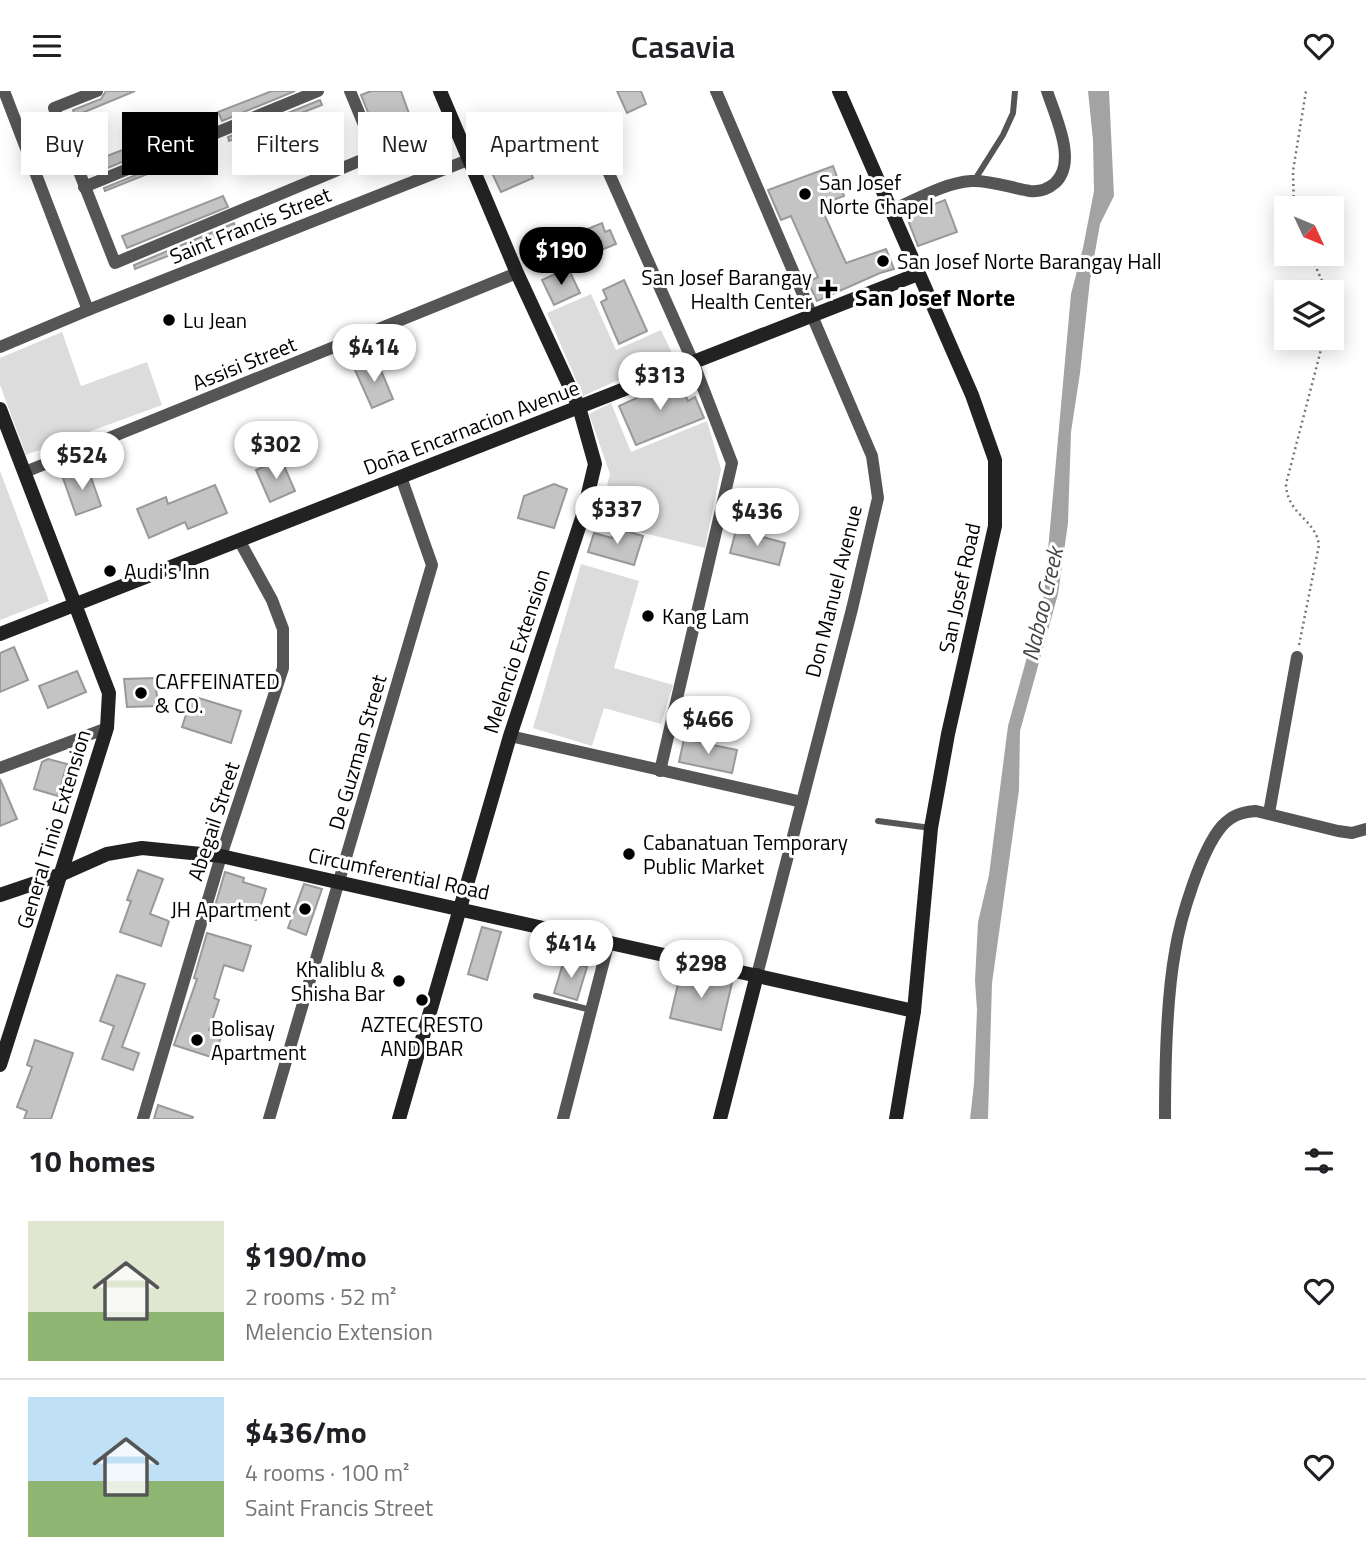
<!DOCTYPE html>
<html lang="en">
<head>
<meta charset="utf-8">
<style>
  body { margin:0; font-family:"Titillium Web",sans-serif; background:#f6f6f6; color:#202124; height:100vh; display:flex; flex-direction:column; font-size:26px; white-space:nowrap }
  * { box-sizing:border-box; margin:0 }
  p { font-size:23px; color:#757577 }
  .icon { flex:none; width:38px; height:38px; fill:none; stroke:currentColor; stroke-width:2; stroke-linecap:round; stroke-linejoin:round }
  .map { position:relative; height:1028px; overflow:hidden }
  .drawer { display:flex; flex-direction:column; background:#fff; flex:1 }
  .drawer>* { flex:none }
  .banner { position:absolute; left:21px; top:21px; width:700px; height:63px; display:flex; gap:14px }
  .needle { width:46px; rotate:134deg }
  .buttons { position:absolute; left:1274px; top:105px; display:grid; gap:14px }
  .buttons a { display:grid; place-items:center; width:70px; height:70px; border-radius:0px; background:#fff; box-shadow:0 4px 18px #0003; font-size:35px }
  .price { position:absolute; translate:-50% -60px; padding:0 16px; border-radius:24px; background:#fff; color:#222; font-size:23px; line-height:46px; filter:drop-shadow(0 2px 4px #0008) }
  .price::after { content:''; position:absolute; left:50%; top:42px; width:21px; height:16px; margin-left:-10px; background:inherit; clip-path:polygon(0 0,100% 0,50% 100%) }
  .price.current { background:#000; color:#fff }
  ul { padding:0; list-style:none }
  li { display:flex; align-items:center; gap:21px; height:175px; padding:0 28px }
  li+li { border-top:2px solid #e0e0e0 }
  li span { display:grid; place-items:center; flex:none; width:196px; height:140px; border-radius:0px; color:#555 }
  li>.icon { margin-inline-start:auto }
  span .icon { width:84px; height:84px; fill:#fffc; stroke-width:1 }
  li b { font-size:30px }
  h2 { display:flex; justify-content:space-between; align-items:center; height:84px; padding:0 28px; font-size:30px }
  .chip { padding:0 24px; border-radius:0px; background:#fff; box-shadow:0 4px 18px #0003; font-size:24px; line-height:63px }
  .chip.current { background:#000; color:#fff }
  header { display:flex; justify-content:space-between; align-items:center; height:91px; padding:0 28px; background:#fff; font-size:32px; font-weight:600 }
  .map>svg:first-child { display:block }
  .green { fill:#dcdcdc }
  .water { fill:#a3a3a3 }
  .building { fill:#c4c4c4; stroke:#999; stroke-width:2 }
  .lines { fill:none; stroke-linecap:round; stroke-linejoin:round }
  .path { stroke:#777; stroke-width:2.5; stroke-dasharray:2 3.5; stroke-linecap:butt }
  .lane { stroke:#555; stroke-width:6 }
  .street { stroke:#555; stroke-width:12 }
  .secondary { stroke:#222; stroke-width:14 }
  .poi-dot { fill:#000; stroke:#fff; stroke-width:2.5 }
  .labels { text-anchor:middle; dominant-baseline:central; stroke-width:6; stroke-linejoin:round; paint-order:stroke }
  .poi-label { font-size:21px; fill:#000; stroke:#fff; text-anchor:start }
  .street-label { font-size:21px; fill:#000; stroke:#fff }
  .water-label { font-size:23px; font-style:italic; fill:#444; stroke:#fff }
  .quarter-label { font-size:24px; font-weight:bold; fill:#000; stroke:#fff }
</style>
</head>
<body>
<header><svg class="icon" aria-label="menu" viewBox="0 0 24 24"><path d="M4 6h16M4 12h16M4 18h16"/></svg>Casavia<svg class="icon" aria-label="heart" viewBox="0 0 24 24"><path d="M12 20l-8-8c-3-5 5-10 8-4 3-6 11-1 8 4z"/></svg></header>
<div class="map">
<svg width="1366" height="1028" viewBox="0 0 1366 1028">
  <rect width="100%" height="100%" fill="#fff"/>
  <g class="green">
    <polygon points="591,203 616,259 661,239 673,264 583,305 547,222"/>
    <polygon points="62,241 81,295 147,271 162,314 26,364 0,294 0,267"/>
    <polygon points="611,312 631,361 707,330 721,378 705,457 598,431 610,383 589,323"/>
    <polygon points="0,380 49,510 0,529"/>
    <polygon points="581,473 639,490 614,577 673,594 661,633 604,617 592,655 533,637"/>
  </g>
  <polygon class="water" points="1088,0 1109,0 1114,105 1100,133 1090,189 1080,282 1071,341 1068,432 1058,503 1020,640 1019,699 992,892 988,1028 970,1028 974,993 977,919 975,890 978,831 989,784 1008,635 1044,504 1071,203 1083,157 1094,100 1093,49"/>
  <g class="building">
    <polygon points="106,0 135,0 75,25 73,19 101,8"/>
    <polygon points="272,0 295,0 222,30 218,21"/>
    <polygon points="371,0 401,0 413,34 390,43 397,61 386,66 361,4"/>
    <polygon points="617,0 641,0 646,13 627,22"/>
    <polygon points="320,9 322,14 229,50 228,46"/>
    <polygon points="75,27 92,70 85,73 68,29"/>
    <polygon points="194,31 197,40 98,81 94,70"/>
    <polygon points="52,36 69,79 59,83 42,39"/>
    <polygon points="204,56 205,60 105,100 104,97"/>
    <polygon points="523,64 533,87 501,101 490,78"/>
    <polygon points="833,75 844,105 820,114 846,172 886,158 894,178 880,182 817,210 808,191 818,186 791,125 781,129 768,99"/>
    <polygon points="223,105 228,116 127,157 122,145"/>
    <polygon points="945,109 957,141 918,155 906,124"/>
    <polygon points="234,132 236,138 135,178 134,174"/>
    <polygon points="602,132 605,141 610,139 616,153 589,164 580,141"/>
    <polygon points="568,177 580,202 554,214 542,189"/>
    <polygon points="624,189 647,240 619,253 601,211 607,208 603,199"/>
    <polygon points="377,270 393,308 372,317 355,279"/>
    <polygon points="678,288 688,310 695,306 704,327 636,354 619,315"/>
    <polygon points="281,368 295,400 270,411 256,379"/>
    <polygon points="88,378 101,415 76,424 63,387"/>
    <polygon points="554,393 567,398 554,437 518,427 524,405"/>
    <polygon points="215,394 227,422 188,438 185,431 149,447 137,418 166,406 168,413"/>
    <polygon points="615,437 643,445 634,474 588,461 594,442 612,447"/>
    <polygon points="736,439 785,452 779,474 730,462"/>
    <polygon points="14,556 28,589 0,601 0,562"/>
    <polygon points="77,580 86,601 48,617 39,595"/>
    <polygon points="155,587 158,615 127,616 124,588"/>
    <polygon points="192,605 241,620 231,652 182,636"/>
    <polygon points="684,648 737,659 732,682 679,671"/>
    <polygon points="48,668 67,673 58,705 34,698 42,671"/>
    <polygon points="0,688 17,728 0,735"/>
    <polygon points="138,779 163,788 150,823 169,830 161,855 120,841 131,810 127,809"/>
    <polygon points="225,781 244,787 243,791 266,798 256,829 215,815"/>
    <polygon points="304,793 322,798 306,844 288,837"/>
    <polygon points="482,836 501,841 487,889 468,883"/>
    <polygon points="207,842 251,855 243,880 224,874 214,907 219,909 209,939 222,943 214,967 174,954 197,888 194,887"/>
    <polygon points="564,869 587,876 577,909 554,902"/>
    <polygon points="681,880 732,892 721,939 670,927"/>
    <polygon points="117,884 145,893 122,956 139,962 133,979 102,968 114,935 100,930"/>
    <polygon points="35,949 73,962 51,1028 24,1028 27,1020 17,1016 32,976 27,974"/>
    <polygon points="158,1014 193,1026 192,1028 154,1028"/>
  </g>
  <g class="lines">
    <g class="path">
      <polyline points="1294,117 1293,80 1306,0"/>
      <polyline points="1310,163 1327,201"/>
      <path d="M1299,554L1319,454C1315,427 1287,424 1286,393L1324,247"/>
    </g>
    <g class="lane">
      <polyline points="974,90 1003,44 1013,22 1015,0"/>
      <polyline points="878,730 931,737"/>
      <polyline points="536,905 591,919"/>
    </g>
    <g class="street">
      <polyline points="4,0 88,219"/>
      <polyline points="97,0 54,17 115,172 376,63 350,0"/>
      <polyline points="716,0 872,365 878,407 852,518 757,884"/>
      <polyline points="84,96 318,0"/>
      <path d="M890,120C916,109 943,92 971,90C991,89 1011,97 1030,100C1039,101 1048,98 1055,92C1078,71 1055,25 1047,0"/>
      <polyline points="0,256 88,219 468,69 564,36 581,33 591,42 693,271 732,372 660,680"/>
      <polyline points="25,381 517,182"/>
      <polyline points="510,645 802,711"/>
      <polyline points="0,677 107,637"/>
      <polyline points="1269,722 1297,566"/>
      <polyline points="143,1028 221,765 283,577 283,538 272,509 239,449"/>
      <polyline points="269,1028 432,474 401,386"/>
      <polyline points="563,1028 609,850"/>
      <path d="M1165,1028C1165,976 1166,911 1175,861C1180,828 1201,759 1222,735C1232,724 1242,721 1256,720L1338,740L1352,742L1366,738"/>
    </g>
    <g class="secondary">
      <polyline points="839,0 972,304 995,369 995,435 948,643 931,737 914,920 896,1028"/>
      <polyline points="0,318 109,602 107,637 0,974"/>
      <polyline points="0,543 918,183"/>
      <polyline points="0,804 62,783 107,763 142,757 221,765 914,920"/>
      <polyline points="399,1028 510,645 583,424 595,373 579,316 517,182 440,0"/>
      <polyline points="720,1028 757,884"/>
    </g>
  </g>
  <g class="poi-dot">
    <circle cx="805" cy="103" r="7"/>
    <circle cx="883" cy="170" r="7"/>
    <path d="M824.5 187.5h7v7h7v7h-7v7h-7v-7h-7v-7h7z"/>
    <circle cx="169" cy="229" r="7"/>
    <circle cx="110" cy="480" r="7"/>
    <circle cx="648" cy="525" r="7"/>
    <circle cx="141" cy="602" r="7"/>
    <circle cx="629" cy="763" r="7"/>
    <circle cx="305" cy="818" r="7"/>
    <circle cx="399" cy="890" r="7"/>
    <circle cx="422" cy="909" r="7"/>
    <circle cx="197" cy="949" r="7"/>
  </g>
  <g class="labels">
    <g class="poi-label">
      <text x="819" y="91">San Josef<tspan x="819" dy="24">Norte Chapel</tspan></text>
      <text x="897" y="170">San Josef Norte Barangay Hall</text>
      <text x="812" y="186" text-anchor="end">San Josef Barangay<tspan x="812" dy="24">Health Center</tspan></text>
      <text x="183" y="229">Lu Jean</text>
      <text x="124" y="480">Audi's Inn</text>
      <text x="662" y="525">Kang Lam</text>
      <text x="155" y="590">CAFFEINATED<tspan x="155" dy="24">&amp; CO.</tspan></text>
      <text x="643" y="751">Cabanatuan Temporary<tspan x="643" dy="24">Public Market</tspan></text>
      <text x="291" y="818" text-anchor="end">JH Apartment</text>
      <text x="385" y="878" text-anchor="end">Khaliblu &amp;<tspan x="385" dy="24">Shisha Bar</tspan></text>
      <text x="422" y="933" text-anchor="middle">AZTEC RESTO<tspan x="422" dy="24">AND BAR</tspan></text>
      <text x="211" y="937">Bolisay<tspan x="211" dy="24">Apartment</tspan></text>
    </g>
    <g class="street-label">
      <text transform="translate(250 134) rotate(-22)">Saint Francis Street</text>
      <text transform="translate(244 272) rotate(-22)">Assisi Street</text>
      <text transform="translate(471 336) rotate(-21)">Doña Encarnacion Avenue</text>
      <text transform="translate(959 497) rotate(-78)">San Josef Road</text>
      <text transform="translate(833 500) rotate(-76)">Don Manuel Avenue</text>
      <text transform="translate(516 560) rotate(-72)">Melencio Extension</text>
      <text transform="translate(357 661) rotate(-74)">De Guzman Street</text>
      <text transform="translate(213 730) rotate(-72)">Abegail Street</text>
      <text transform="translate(53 738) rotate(-73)">General Tinio Extension</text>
      <text transform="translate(399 782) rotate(12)">Circumferential Road</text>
    </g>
    <g class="water-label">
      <text transform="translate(1042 513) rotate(-77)">Nabao Creek</text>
    </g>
    <g class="quarter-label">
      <text x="935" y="206">San Josef Norte</text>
    </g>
  </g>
</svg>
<div class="buttons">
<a><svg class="needle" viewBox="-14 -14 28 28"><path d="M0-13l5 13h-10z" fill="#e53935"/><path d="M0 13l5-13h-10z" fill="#757577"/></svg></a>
<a><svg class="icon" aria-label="layers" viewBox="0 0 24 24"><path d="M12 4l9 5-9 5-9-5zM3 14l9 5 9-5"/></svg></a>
</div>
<b class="price current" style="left:561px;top:196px">$190</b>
<b class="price" style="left:374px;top:293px">$414</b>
<b class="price" style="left:660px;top:321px">$313</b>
<b class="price" style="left:276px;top:390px">$302</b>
<b class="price" style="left:82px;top:401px">$524</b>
<b class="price" style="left:617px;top:455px">$337</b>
<b class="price" style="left:757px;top:457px">$436</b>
<b class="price" style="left:708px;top:665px">$466</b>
<b class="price" style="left:571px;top:889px">$414</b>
<b class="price" style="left:701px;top:909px">$298</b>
<div class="banner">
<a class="chip">Buy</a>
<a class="chip current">Rent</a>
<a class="chip">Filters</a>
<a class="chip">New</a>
<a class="chip">Apartment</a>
</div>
</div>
<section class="drawer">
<h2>10 homes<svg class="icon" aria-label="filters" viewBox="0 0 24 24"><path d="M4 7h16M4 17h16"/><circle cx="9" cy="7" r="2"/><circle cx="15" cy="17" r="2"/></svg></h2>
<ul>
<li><span style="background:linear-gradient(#dfe7d0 65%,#8fb573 0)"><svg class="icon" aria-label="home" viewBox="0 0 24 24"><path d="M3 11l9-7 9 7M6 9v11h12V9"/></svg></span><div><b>$190/mo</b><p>2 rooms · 52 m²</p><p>Melencio Extension</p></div><svg class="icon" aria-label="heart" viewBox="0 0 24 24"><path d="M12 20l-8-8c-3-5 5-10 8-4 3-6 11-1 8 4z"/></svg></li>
<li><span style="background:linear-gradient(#bfe0f5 60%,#8fb573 0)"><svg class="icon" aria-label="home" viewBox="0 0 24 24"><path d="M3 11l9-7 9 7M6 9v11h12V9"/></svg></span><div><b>$436/mo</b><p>4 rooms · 100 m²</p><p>Saint Francis Street</p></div><svg class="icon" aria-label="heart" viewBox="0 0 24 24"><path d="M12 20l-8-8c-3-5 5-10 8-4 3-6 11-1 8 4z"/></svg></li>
</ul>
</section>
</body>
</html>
